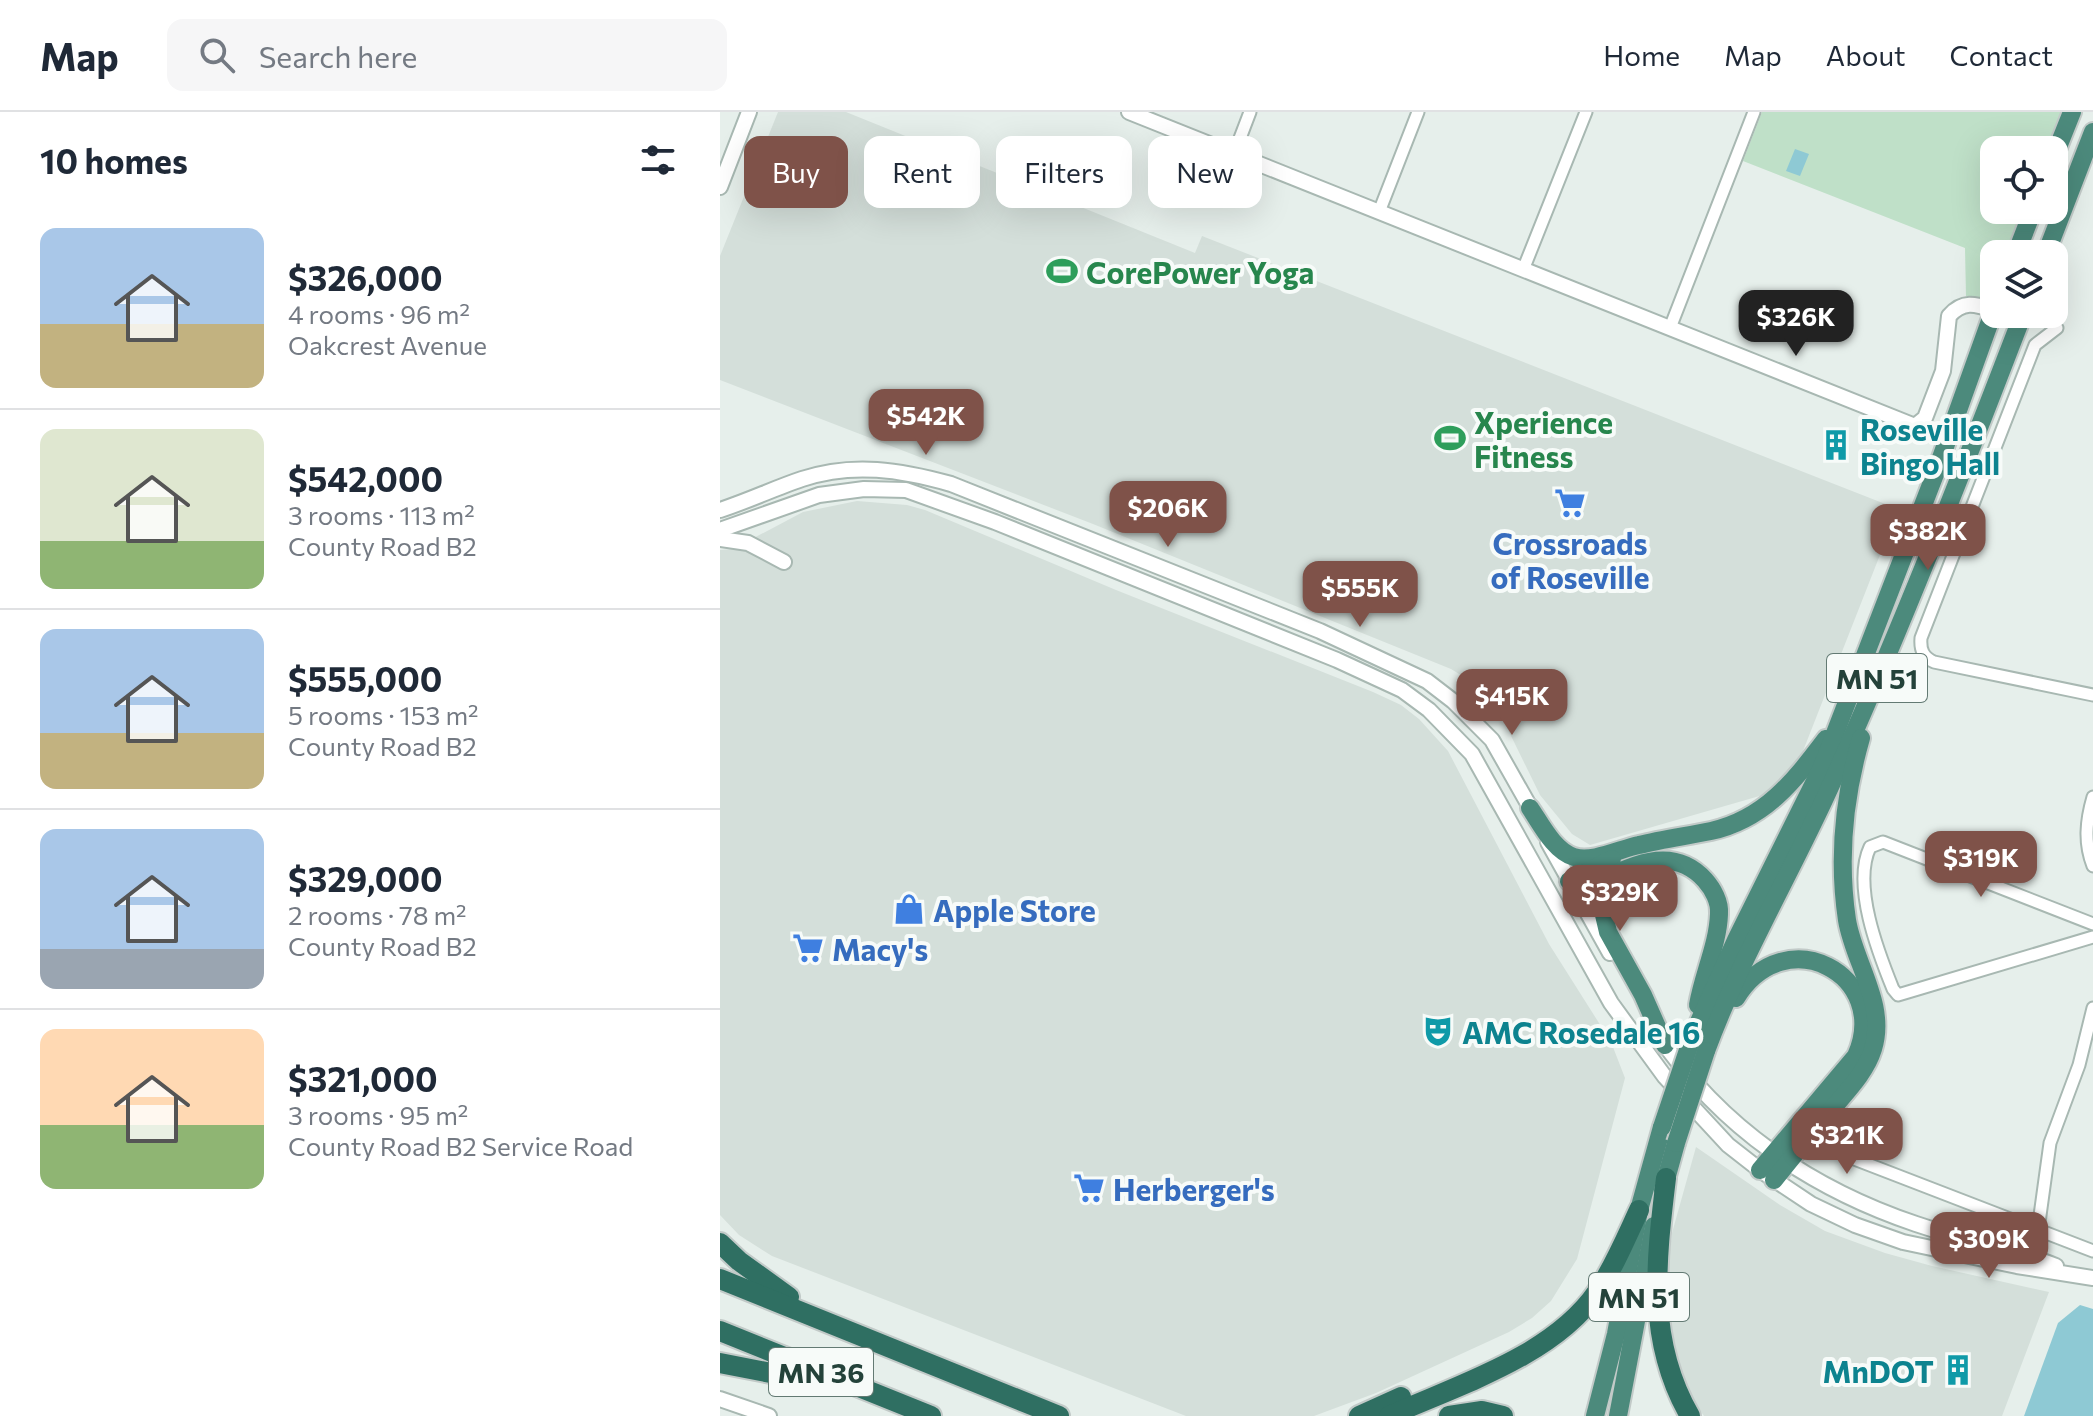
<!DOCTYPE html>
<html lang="en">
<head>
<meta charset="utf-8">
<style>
  body { margin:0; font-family:Commissioner,sans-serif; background:#f6f6f7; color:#1f2937; height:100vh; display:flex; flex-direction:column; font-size:30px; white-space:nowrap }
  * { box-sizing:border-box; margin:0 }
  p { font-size:26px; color:#747a83 }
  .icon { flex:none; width:44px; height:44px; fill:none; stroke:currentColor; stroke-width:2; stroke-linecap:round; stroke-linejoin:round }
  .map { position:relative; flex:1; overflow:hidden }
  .details { display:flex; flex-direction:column; background:#fff; width:720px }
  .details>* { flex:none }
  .guide { position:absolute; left:24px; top:24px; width:760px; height:72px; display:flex; gap:16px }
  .tools { position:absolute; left:1260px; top:24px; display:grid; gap:16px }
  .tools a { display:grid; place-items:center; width:88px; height:88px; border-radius:16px; background:#fff; box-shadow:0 8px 32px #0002; font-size:40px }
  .price { position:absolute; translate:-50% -68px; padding:0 18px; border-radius:16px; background:#7f5249; color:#fff; font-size:26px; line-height:52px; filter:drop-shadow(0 2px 4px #0008) }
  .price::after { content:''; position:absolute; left:50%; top:48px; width:24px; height:18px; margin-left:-12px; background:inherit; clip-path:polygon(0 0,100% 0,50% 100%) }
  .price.current { background:#222; color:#fff }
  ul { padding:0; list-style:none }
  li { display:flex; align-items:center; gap:24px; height:200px; padding:0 40px }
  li+li { border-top:2px solid #e0e1e3 }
  li span { display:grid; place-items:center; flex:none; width:224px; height:160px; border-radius:16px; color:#555 }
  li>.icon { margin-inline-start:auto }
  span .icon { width:96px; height:96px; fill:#fffc; stroke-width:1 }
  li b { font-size:34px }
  h2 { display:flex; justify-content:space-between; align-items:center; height:96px; padding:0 40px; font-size:34px }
  .tag { padding:0 28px; border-radius:16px; background:#fff; box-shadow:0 8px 32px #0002; font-size:28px; line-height:72px }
  .tag.current { background:#7f5249; color:#fff }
  header { display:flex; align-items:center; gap:48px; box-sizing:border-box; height:112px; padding:0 40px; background:#fff; border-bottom:2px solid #e0e1e3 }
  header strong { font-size:38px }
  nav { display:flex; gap:44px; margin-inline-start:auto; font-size:28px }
  .search { width:560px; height:72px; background:#f6f6f7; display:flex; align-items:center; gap:20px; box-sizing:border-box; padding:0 28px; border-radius:16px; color:#747a83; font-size:30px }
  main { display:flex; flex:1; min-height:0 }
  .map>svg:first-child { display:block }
  .built { fill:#d4dfda }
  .green { fill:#bfe0c8 }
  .water { fill:#8ec9d4 }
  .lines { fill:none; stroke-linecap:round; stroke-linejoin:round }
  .minor-casing { stroke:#a8b8b2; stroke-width:15 }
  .tertiary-casing { stroke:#a8b8b2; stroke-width:18 }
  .trunk-casing { stroke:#c2cac8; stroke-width:22 }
  .motorway-casing { stroke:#c2cac8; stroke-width:24 }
  .minor { stroke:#fff; stroke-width:11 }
  .tertiary { stroke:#fff; stroke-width:14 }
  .trunk { stroke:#4c8a7c; stroke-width:18 }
  .motorway { stroke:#2f6f62; stroke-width:20 }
  .trunk-bridge-casing { stroke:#c2cac8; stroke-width:22; stroke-linecap:butt }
  .trunk-bridge { stroke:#4c8a7c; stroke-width:18 }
  .labels { text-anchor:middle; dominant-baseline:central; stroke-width:8; stroke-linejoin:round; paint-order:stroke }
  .shield { fill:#f7fbf9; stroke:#637a73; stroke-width:2 }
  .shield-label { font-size:28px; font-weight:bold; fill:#24423a }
  .leisure-label { font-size:30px; font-weight:bold; fill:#27864d; stroke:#f7fbf9; text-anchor:start }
  .culture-label { font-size:30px; font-weight:bold; fill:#0d838f; stroke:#f7fbf9; text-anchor:start }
  .shop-label { font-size:30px; font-weight:bold; fill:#366cbe; stroke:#f7fbf9; text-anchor:start }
</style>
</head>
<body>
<header>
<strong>Map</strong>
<div class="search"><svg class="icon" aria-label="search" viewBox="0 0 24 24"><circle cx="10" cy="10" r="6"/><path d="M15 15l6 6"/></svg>Search here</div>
<nav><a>Home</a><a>Map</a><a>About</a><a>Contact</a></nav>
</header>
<main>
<section class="details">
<h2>10 homes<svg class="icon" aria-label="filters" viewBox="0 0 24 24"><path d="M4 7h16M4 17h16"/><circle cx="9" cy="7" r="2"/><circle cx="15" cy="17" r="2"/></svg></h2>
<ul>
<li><span style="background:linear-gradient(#a9c7e8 60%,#c2b280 0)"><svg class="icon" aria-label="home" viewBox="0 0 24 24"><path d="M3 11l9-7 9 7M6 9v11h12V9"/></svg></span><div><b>$326,000</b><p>4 rooms · 96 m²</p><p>Oakcrest Avenue</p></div></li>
<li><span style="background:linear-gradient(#dfe7d0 70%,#8fb573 0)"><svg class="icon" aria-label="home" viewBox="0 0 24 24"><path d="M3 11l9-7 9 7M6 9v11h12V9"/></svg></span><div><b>$542,000</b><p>3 rooms · 113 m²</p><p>County Road B2</p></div></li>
<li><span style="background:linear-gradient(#a9c7e8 65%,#c2b280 0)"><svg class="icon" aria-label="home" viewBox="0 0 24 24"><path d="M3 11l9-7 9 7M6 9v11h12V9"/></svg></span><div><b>$555,000</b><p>5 rooms · 153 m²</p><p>County Road B2</p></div></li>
<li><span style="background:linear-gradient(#a9c7e8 75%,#9aa5b1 0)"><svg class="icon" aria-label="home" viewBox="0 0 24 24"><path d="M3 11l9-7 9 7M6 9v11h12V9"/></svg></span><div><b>$329,000</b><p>2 rooms · 78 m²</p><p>County Road B2</p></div></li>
<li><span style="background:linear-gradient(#ffd9b3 60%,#8fb573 0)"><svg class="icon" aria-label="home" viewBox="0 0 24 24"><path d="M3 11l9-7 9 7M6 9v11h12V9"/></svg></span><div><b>$321,000</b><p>3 rooms · 95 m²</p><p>County Road B2 Service Road</p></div></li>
</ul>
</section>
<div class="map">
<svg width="1373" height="1304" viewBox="0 0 1373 1304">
  <rect width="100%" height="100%" fill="#e6efeb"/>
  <g class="built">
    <polygon points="58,0 126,0 475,141 482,124 1178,397 1083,639 1069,661 1043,683 870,733 852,722 820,683 770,581 731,557 373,412 0,268 0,144"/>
    <polygon points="137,389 187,393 205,398 396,478 653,580 681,593 699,607 728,639 829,832 891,930 905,966 857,1147 831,1189 812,1206 789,1220 656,1281 594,1304 466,1304 52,1144 19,1123 0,1103 0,438 13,437 83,400"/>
    <polygon points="976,1035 1060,1093 1105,1119 1165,1141 1212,1154 1329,1180 1282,1304 984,1304 967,1280 951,1222 946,1173 952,1121"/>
  </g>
  <polygon class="green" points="1042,0 1342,0 1328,38 1274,38 1274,98 1306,98 1290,142 1274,142 1273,186 1246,184 1245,136 1023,49"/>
  <g class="water">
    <polygon points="1075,37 1089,42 1080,64 1066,59"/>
    <polygon points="1360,1193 1373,1197 1373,1304 1304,1304 1338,1211"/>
  </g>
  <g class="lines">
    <defs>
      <g id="minor">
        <polyline points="514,42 530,0"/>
        <polyline points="659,100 698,0"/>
        <polyline points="803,158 866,0"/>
        <polyline points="950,216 1034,0"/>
        <path d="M1337,216L1315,233L1201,526C1200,538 1203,545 1214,550L1373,583"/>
        <path d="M1373,685C1366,709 1364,731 1373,754"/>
        <path d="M1373,812L1163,730L1150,735C1132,773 1158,840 1173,877L1178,883L1373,825"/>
        <polyline points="1132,1019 1124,1043 1373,1139"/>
        <polyline points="1318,1118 1330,1031 1359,953 1373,896"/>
      </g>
      <g id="tertiary">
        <path d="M409,0L1195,314L1205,306L1223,259L1229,204C1243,188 1255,192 1274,198"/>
        <polyline points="0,75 29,0"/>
        <path d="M0,398C28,389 55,376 82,367C133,350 181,358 231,372L600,519L707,569L733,589L772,628L815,704"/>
        <polyline points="0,418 99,383 144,377 186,378 275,410 617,548 682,578 709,598 752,642 891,891 945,965 1008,1033 1040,1058 1091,1092 1135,1113 1183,1130 1297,1154 1373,1166"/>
        <polyline points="0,427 28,431 64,450"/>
        <polyline points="828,730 890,841"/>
        <path d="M939,924C1001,1016 1092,1077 1196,1112C1242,1128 1291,1136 1336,1154"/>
        <polyline points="0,1287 49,1304"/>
      </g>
      <g id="trunk">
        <polyline points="1334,45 1352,0"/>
        <polyline points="1296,142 1313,98"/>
        <polyline points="1326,142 1373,20"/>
        <path d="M810,696C821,712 834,739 854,745C872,751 900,737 919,733C942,727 967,724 991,719C1045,707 1074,669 1106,627"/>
        <polyline points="904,760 886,785 884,803 888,820 923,883 945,933"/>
        <polyline points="849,769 892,747"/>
        <path d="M856,782C896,762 947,726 985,768C993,777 1000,790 999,802C998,832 983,863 978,893"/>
        <path d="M1016,886C1065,806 1172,863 1136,944L1040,1058"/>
        <polyline points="973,923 1016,828 1102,655 1217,357 1274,198"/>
        <path d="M986,939C1020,847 1070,763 1110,675C1180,519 1242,361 1303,202"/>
        <path d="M1054,1068C1073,1044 1092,1021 1112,997C1127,979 1146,960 1153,937C1167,892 1134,851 1127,808C1118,748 1124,685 1141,626"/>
        <polyline points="943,1078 956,1031"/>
        <polyline points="875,1304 896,1222 919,1098 942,1015"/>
        <polyline points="898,1304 934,1114"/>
      </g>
      <g id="motorway">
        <path d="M946,1066C936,1149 926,1228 970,1304"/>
        <polyline points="0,1131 19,1149 69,1185"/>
        <polyline points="0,1167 339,1304"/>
        <polyline points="0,1219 211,1304"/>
        <polyline points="0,1251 102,1271"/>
        <polyline points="639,1304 681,1285"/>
        <path d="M669,1304C738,1273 833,1244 877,1180C894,1155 906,1126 919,1098"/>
        <polyline points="729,1304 762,1299 783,1304"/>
      </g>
    </defs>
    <use href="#minor" class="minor-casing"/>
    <use href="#tertiary" class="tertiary-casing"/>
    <use href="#trunk" class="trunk-casing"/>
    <use href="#motorway" class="motorway-casing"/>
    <use href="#minor" class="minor"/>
    <use href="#tertiary" class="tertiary"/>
    <use href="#trunk" class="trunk"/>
    <use href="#motorway" class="motorway"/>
    <defs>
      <g id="trunk-bridge">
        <polyline points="942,1015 973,923"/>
        <polyline points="956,1031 986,939"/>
      </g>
    </defs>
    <use href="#trunk-bridge" class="trunk-bridge-casing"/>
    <use href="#trunk-bridge" class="trunk-bridge"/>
  </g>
  <defs>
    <symbol id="stadium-bare" viewBox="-9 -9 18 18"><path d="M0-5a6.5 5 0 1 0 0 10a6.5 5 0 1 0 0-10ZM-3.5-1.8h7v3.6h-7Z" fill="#2e9e5b" stroke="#f7fbf9" stroke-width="2.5" paint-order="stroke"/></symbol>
    <symbol id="building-bare" viewBox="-9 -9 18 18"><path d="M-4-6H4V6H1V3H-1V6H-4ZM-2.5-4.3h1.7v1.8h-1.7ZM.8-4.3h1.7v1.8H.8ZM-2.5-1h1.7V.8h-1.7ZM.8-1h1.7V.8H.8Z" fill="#0f9aa8" stroke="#f7fbf9" stroke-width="2.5" paint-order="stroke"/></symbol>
    <symbol id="supermarket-bare" viewBox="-9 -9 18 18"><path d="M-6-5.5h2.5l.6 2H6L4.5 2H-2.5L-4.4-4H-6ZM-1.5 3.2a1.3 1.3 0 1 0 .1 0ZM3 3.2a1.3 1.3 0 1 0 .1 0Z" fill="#3f7fe0" stroke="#f7fbf9" stroke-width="2.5" paint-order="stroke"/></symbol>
    <symbol id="shop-bare" viewBox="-9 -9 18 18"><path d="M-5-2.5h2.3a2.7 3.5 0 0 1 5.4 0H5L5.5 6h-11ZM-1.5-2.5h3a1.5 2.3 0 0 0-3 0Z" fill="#3f7fe0" stroke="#f7fbf9" stroke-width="2.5" paint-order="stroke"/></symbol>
    <symbol id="theatre-bare" viewBox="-9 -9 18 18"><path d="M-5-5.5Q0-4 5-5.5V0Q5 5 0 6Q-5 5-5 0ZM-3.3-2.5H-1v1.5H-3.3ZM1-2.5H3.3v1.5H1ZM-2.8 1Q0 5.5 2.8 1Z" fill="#0f9aa8" stroke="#f7fbf9" stroke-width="2.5" paint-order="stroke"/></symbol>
  </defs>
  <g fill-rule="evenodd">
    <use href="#stadium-bare" x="320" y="137" width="44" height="44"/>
    <use href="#stadium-bare" x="708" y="304" width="44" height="44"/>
    <use href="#building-bare" x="1094" y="311" width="44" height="44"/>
    <use href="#supermarket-bare" x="828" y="369" width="44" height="44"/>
    <use href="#shop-bare" x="167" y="775" width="44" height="44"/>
    <use href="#supermarket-bare" x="66" y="814" width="44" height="44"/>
    <use href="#theatre-bare" x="696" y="897" width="44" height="44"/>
    <use href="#supermarket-bare" x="347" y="1054" width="44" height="44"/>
    <use href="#building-bare" x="1216" y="1236" width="44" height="44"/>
  </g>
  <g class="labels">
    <g class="shield">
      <rect x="1107" y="542" width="100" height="48" rx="6"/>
      <rect x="869" y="1161" width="100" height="48" rx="6"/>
      <rect x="49" y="1236" width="104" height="48" rx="6"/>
    </g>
    <g class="shield-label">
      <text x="1157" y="566">MN 51</text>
      <text x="919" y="1185">MN 51</text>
      <text x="101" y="1260">MN 36</text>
    </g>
    <g class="leisure-label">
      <text x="366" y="159">CorePower Yoga</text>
      <text x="754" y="309">Xperience<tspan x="754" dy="34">Fitness</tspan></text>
    </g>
    <g class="culture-label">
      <text x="1140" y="316">Roseville<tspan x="1140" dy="34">Bingo Hall</tspan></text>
      <text x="742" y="919">AMC Rosedale 16</text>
      <text x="1214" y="1258" text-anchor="end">MnDOT</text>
    </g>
    <g class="shop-label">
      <text x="850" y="430" text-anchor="middle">Crossroads<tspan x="850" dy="34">of Roseville</tspan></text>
      <text x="213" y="797">Apple Store</text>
      <text x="112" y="836">Macy's</text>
      <text x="393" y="1076">Herberger's</text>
    </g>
  </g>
</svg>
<div class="tools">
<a><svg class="icon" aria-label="locate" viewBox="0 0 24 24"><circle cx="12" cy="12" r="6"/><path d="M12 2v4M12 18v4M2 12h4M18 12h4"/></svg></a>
<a><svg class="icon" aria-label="layers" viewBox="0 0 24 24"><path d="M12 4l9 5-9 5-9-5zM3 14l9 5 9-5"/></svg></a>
</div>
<b class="price current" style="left:1076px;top:246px">$326K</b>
<b class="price" style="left:206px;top:345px">$542K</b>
<b class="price" style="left:448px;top:437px">$206K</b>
<b class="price" style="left:1208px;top:460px">$382K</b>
<b class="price" style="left:640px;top:517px">$555K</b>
<b class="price" style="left:792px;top:625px">$415K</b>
<b class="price" style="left:1261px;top:787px">$319K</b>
<b class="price" style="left:900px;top:821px">$329K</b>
<b class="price" style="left:1127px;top:1064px">$321K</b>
<b class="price" style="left:1269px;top:1168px">$309K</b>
<div class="guide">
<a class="tag current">Buy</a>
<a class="tag">Rent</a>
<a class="tag">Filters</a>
<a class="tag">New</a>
</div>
</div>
</main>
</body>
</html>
